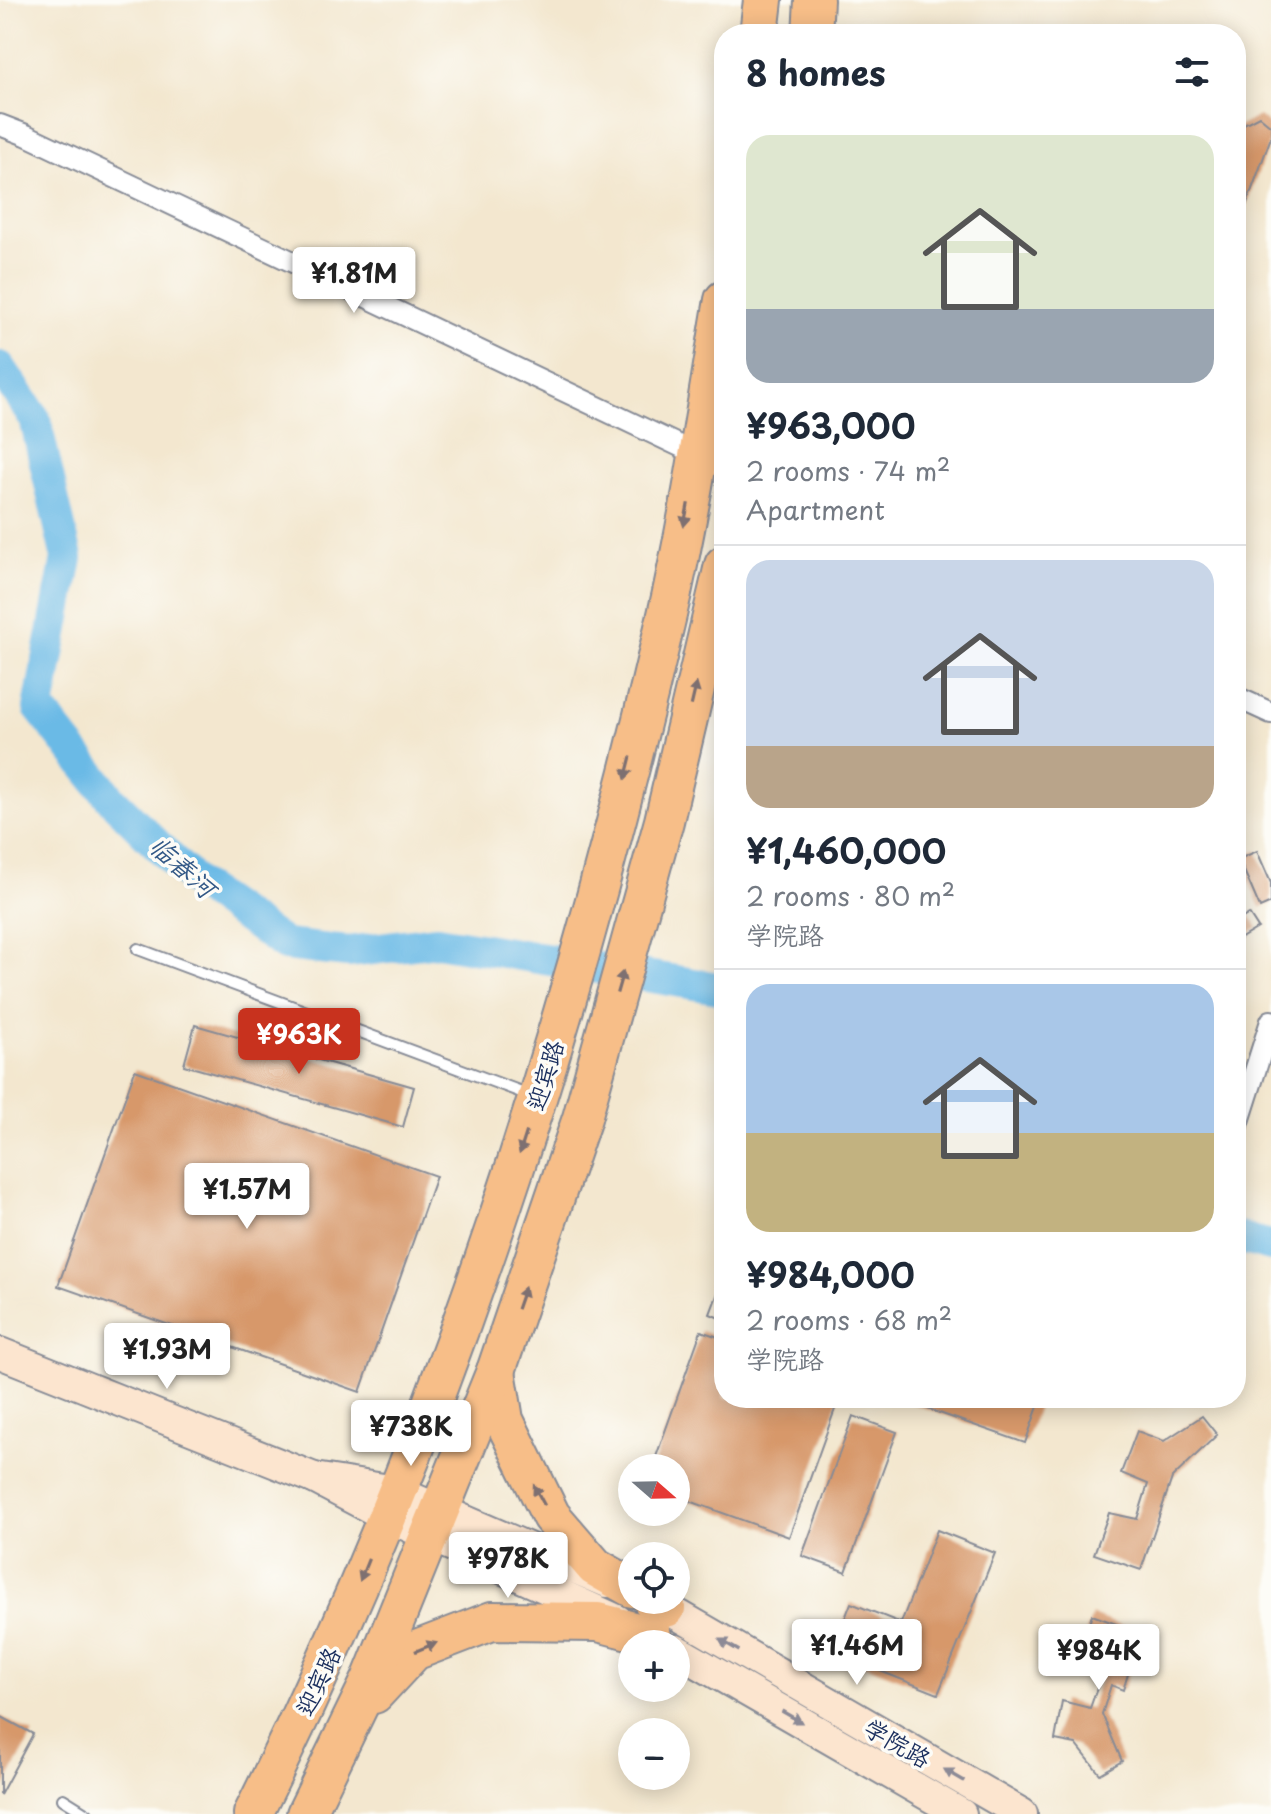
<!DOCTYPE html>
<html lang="en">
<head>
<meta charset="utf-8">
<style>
  body { margin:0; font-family:"Playpen Sans","LXGW WenKai TC",sans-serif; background:#f2f2f3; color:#1f2937; height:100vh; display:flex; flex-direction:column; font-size:30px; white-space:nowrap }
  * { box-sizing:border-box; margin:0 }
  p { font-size:26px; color:#747a83 }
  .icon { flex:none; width:44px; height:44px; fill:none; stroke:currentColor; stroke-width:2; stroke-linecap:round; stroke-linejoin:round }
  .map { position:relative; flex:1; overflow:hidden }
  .panel { position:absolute; left:714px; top:24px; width:532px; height:1384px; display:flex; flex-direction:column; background:#fff; border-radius:32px; box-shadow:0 4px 20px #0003 }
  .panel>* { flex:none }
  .needle { width:52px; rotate:110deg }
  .controls { position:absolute; left:618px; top:1454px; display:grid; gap:16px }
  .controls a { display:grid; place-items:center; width:72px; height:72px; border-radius:50%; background:#fff; box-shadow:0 4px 20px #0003; font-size:40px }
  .price { position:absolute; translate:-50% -68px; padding:0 18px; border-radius:8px; background:#fff; color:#222; font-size:26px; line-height:52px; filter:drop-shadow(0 2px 4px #0008) }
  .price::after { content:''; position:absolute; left:50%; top:48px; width:24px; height:18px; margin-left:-12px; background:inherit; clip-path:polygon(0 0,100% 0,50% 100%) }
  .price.active { background:#c8321e; color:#fff }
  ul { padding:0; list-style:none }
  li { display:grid; align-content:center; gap:16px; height:424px; padding:0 32px }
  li+li { border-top:2px solid #e0e1e3 }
  li span { display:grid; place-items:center; height:248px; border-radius:24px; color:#555 }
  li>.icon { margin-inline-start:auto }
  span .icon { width:144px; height:144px; fill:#fffc; stroke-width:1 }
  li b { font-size:34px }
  h2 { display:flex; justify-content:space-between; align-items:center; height:96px; padding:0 32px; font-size:34px }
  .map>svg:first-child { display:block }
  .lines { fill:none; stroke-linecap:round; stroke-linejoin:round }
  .river { stroke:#6bbae6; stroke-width:32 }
  .building { fill:#d7986b }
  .lane-casing { stroke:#878b96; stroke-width:14 }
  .street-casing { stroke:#878b96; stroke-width:24 }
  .secondary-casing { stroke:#878b96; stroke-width:34 }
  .highway-casing { stroke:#878b96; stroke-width:42 }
  .lane { stroke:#fff; stroke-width:10 }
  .street { stroke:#fff; stroke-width:20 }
  .secondary { stroke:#fce5cf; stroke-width:30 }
  .highway { stroke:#f7be88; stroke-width:38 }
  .oneway { fill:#7e6f71 }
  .oneway2 { fill:#8c8a96 }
  .labels { text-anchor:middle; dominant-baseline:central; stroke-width:7; stroke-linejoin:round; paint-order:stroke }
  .street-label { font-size:24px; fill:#1b2f5e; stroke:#fdfcf7 }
  .water-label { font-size:26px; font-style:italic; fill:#335987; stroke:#fdfcf7 }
</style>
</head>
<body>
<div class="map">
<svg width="1271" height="1814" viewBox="0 0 1271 1814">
  <rect width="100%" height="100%" fill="#fdfcf7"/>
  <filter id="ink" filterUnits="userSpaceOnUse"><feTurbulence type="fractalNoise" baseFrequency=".0125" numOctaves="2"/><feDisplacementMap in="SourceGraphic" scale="16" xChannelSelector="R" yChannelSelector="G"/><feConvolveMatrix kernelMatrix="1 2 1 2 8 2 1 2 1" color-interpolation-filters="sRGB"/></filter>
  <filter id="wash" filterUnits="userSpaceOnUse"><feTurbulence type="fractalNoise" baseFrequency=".006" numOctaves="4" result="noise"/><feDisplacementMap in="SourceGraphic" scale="32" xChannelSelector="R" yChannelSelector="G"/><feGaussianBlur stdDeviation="1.8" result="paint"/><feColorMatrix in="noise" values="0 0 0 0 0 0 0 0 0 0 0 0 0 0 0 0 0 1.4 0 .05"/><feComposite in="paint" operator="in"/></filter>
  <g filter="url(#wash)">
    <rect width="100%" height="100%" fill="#f3e7cf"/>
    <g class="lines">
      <g class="river">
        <polyline points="0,367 35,419 67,558 39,708 113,801 197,884 285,945 348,952 437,941 724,989"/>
        <polyline points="1236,1237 1271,1246"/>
      </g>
    </g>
    <g id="blocks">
      <g class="building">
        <polygon points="1259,116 1271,126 1271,137 1236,233 1236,128"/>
        <polygon points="1257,851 1271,883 1271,903 1260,908 1239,859"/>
        <polygon points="1249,914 1258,928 1236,941 1236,922"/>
        <polygon points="195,1025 414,1087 403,1127 184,1065"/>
        <polygon points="135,1070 436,1176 360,1392 58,1286"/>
        <polygon points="724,1277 724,1320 710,1314"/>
        <polygon points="701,1331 724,1339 724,1398 839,1398 789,1537 676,1496 676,1468 652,1468"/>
        <polygon points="909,1398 1041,1398 1025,1443 908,1402"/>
        <polygon points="853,1416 897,1432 846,1572 802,1556"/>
        <polygon points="1202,1416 1217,1435 1172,1478 1141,1570 1094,1554 1109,1513 1137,1519 1148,1484 1121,1473 1137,1431 1164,1441"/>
        <polygon points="937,1530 995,1553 938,1694 832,1652 851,1603 901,1623"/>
        <polygon points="1092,1615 1141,1633 1123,1690 1111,1685 1102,1714 1122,1761 1100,1774 1076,1744 1055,1740 1062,1701 1090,1708 1103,1671 1076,1661"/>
        <polygon points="0,1716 33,1734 0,1795"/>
      </g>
    </g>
  </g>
  <g filter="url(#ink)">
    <use href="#blocks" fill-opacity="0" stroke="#878b96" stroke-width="2"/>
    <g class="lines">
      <defs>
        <g id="lane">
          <polyline points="138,949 532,1096"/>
          <polyline points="63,1799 87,1814"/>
        </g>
        <g id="street">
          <polyline points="0,125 26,135 724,467"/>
          <polyline points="1236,697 1271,713"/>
          <polyline points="1236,1131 1271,1021"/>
        </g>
        <g id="secondary">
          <polyline points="0,1353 314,1478"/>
          <polyline points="607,1582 396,1491 314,1478 386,1516 617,1620"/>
          <polyline points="648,1600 666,1608 1022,1814"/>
          <polyline points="676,1650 961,1814"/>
        </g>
        <g id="highway">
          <polyline points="759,34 763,0"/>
          <polyline points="812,34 814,0"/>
          <polyline points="496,1371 504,1420 551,1516 595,1567 632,1588"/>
          <polyline points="652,1600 666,1608"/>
          <polyline points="374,1694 414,1651 492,1621 598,1622 652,1636"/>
          <path d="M253,1814C442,1435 572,1027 667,615C691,512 706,405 724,300"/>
          <polyline points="306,1814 371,1680 496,1371 582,1118 664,821 724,565"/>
        </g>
      </defs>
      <use href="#lane" class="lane-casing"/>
      <use href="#street" class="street-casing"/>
      <use href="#secondary" class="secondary-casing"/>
      <use href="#highway" class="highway-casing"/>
      <use href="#lane" class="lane"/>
      <use href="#street" class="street"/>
      <use href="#secondary" class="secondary"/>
      <use href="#highway" class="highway"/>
    </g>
    <defs><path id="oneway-solid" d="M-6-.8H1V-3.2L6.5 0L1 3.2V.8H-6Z" transform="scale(2)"/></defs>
    <g class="oneway">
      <use href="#oneway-solid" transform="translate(686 515) rotate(101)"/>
      <use href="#oneway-solid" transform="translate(694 694) rotate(-77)"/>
      <use href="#oneway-solid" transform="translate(628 768) rotate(104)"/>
      <use href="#oneway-solid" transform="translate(620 982) rotate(-74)"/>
      <use href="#oneway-solid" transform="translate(523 1143) rotate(108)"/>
      <use href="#oneway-solid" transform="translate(521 1298) rotate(-71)"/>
      <use href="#oneway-solid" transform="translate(539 1495) rotate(-118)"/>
      <use href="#oneway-solid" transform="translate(364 1570) rotate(112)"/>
      <use href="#oneway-solid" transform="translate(426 1647) rotate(-22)"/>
    </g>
    <g class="oneway2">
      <use href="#oneway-solid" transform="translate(729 1645) rotate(-150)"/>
      <use href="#oneway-solid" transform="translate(792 1717) rotate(30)"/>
      <use href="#oneway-solid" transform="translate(954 1775) rotate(-150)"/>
    </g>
  </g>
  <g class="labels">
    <g class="street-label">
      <text transform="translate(544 1075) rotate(-73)">迎宾路</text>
      <text transform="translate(317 1681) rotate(-65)">迎宾路</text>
      <text transform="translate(898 1742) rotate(30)">学院路</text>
    </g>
    <g class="water-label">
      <text transform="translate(183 866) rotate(42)">临春河</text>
    </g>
  </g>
</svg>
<div class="controls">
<a><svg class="needle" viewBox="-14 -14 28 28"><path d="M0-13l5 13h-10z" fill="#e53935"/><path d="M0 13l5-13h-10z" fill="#747a83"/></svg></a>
<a><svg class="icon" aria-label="locate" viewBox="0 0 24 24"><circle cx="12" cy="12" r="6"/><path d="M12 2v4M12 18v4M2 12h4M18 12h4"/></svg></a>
<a>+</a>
<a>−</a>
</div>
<b class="price" style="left:354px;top:315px">¥1.81M</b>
<b class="price active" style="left:299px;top:1076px">¥963K</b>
<b class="price" style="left:247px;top:1231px">¥1.57M</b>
<b class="price" style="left:167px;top:1391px">¥1.93M</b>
<b class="price" style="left:411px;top:1468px">¥738K</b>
<b class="price" style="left:508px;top:1600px">¥978K</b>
<b class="price" style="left:857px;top:1687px">¥1.46M</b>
<b class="price" style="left:1099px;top:1692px">¥984K</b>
<section class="panel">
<h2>8 homes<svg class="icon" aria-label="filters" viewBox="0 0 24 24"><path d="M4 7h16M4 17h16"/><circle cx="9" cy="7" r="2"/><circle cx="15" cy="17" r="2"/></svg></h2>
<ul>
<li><span style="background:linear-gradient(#dfe7d0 70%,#9aa5b1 0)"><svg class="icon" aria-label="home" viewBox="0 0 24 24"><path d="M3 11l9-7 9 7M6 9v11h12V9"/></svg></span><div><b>¥963,000</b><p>2 rooms · 74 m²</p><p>Apartment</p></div></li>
<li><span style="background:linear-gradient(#c9d6e8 75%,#b9a48a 0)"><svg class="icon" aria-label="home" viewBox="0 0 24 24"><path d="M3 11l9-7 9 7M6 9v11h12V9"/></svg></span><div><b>¥1,460,000</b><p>2 rooms · 80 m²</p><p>学院路</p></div></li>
<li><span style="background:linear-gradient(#a9c7e8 60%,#c2b280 0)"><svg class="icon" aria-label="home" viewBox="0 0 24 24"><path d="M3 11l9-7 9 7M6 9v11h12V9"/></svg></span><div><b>¥984,000</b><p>2 rooms · 68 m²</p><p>学院路</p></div></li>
</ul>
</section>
</div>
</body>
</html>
